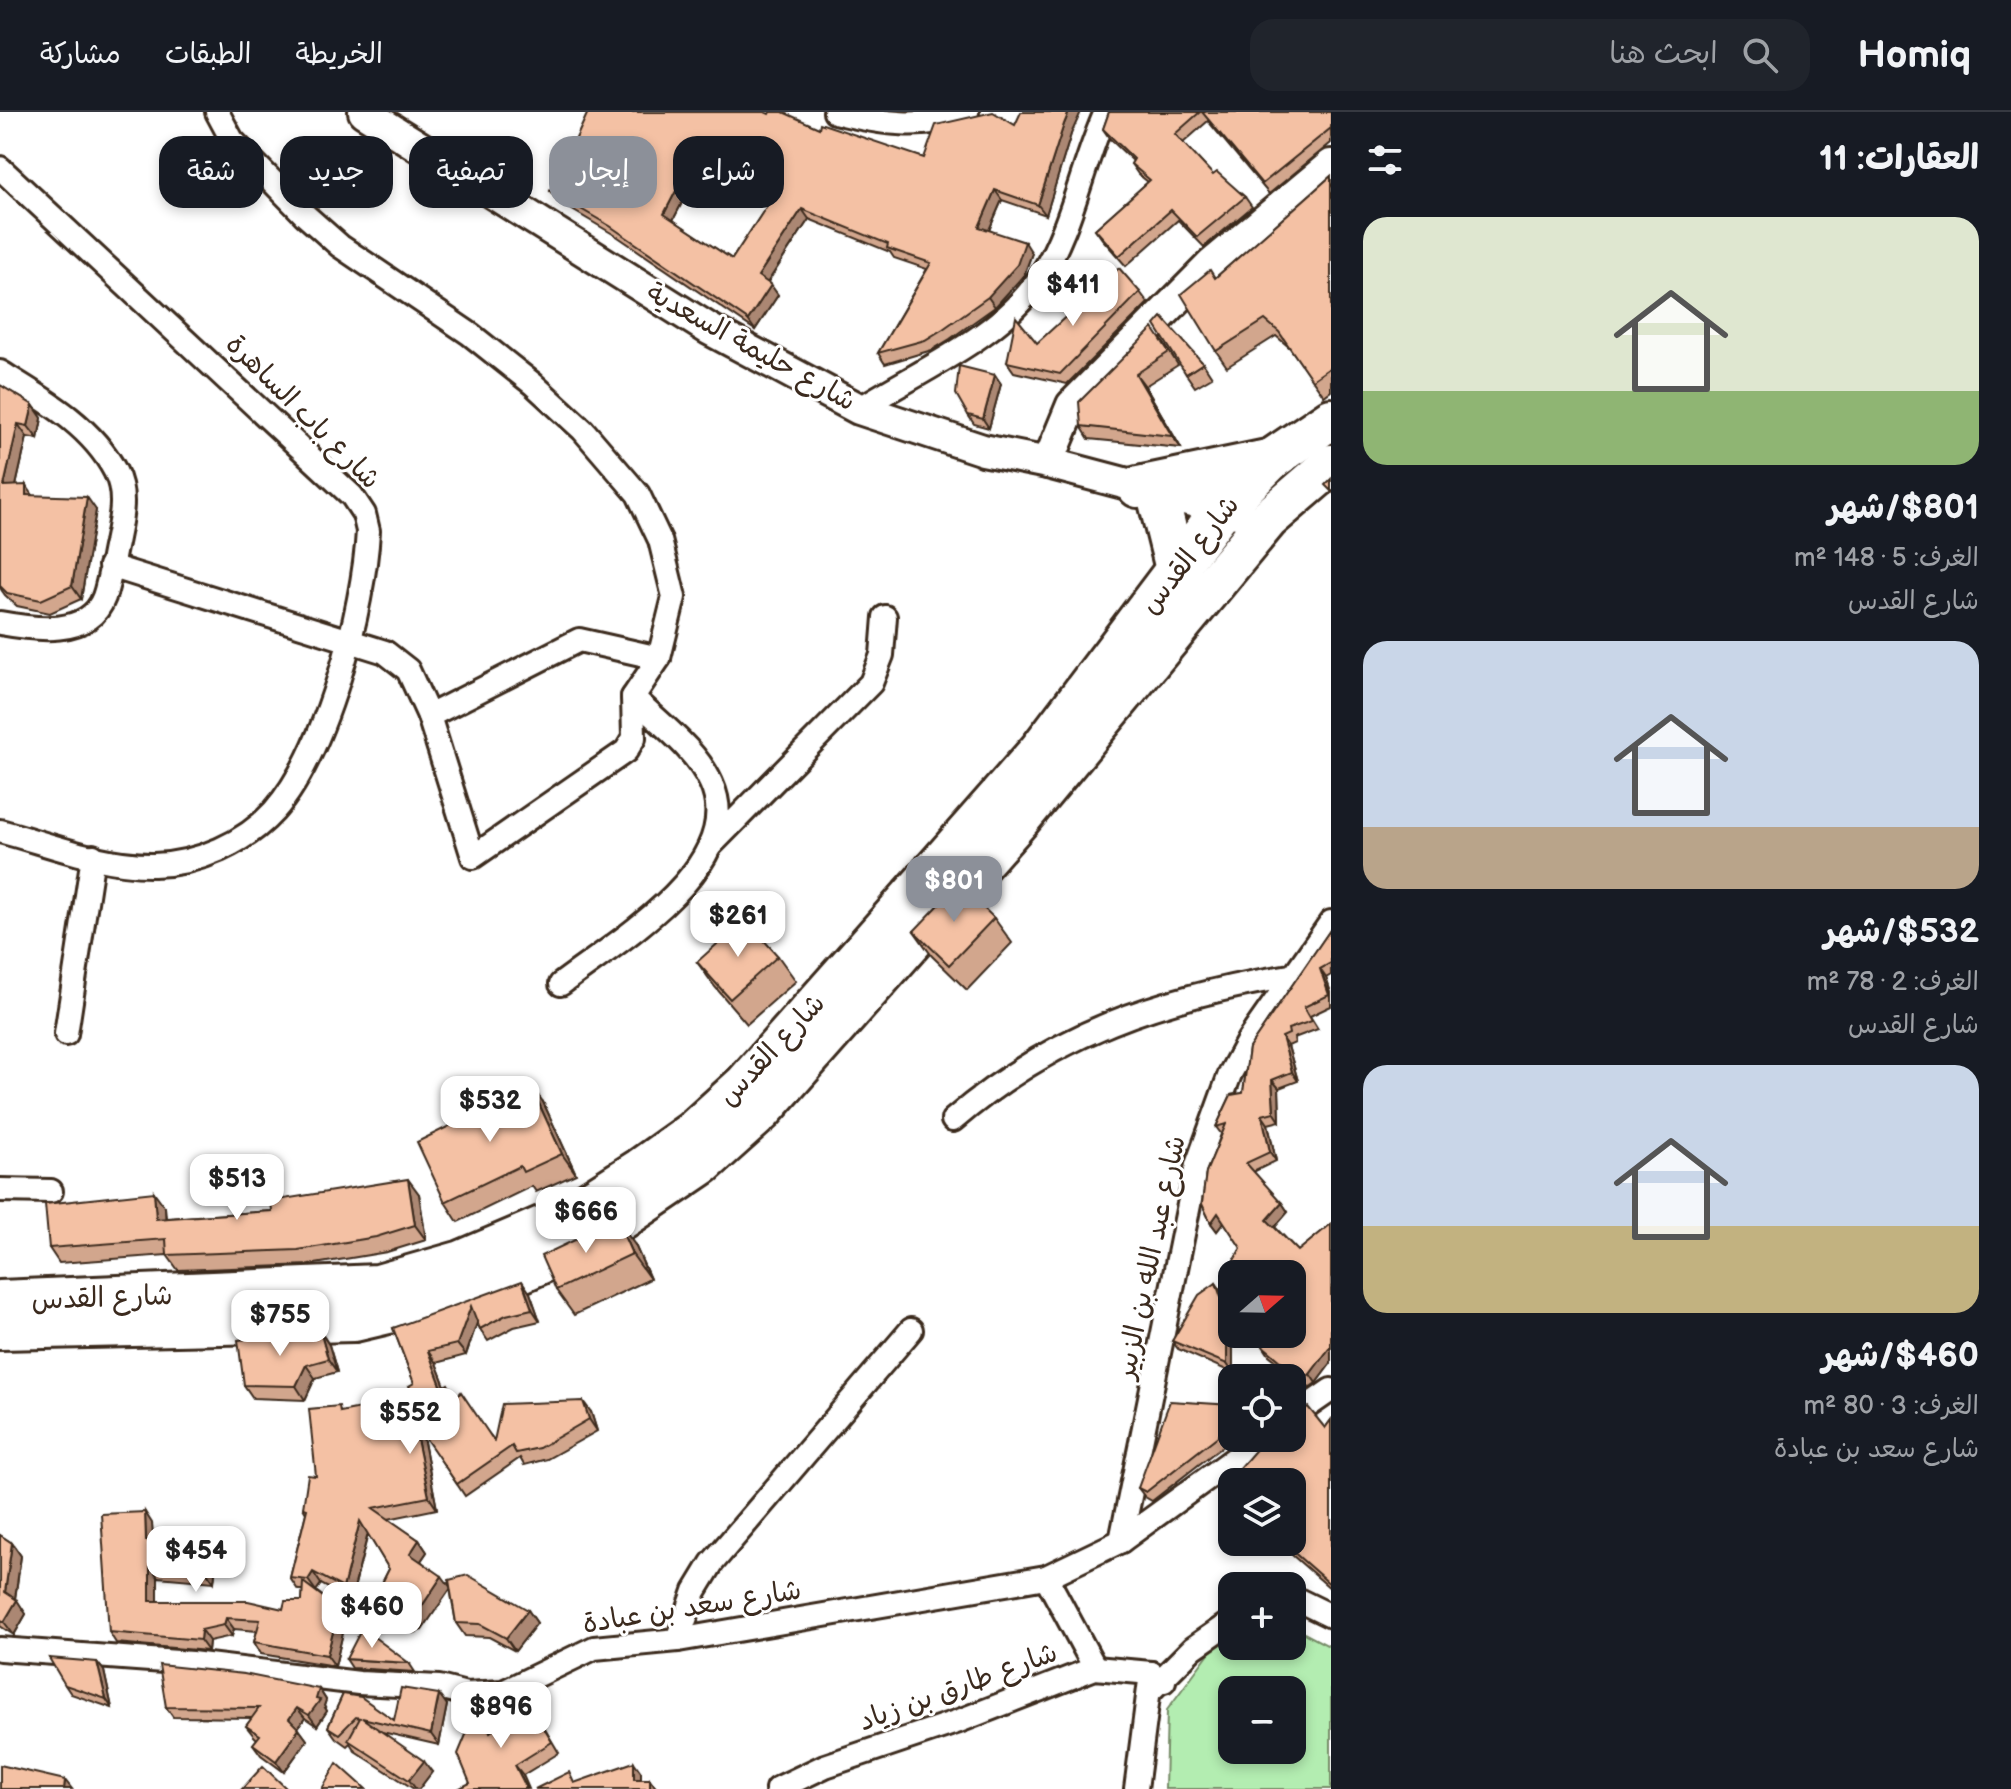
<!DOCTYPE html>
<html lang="ar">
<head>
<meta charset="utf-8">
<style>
  body { margin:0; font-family:"Balsamiq Sans","Playpen Sans Arabic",sans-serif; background:#20242c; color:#f1f3f6; direction:rtl; height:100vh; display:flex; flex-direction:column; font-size:30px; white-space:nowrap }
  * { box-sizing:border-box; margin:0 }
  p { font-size:26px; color:#9ea1a6 }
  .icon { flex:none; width:44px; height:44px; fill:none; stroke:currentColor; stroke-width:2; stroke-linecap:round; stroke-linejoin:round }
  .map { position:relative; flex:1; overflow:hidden; direction:ltr }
  .side { display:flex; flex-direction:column; background:#171b24; width:680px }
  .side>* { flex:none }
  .hud { position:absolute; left:24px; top:24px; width:760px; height:72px; direction:rtl; display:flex; gap:16px }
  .needle { width:52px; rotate:70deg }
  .controls { position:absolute; left:1218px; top:1148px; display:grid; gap:16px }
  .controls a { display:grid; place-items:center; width:88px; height:88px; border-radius:16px; background:#171b24; box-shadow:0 4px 12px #0003; font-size:40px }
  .price { position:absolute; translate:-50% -68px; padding:0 18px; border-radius:16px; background:#fff; color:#222; font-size:26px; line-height:52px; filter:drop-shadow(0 2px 4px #0008) }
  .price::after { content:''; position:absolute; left:50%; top:48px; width:24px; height:18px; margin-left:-12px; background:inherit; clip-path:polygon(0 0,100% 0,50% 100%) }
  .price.current { background:#8c9099; color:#fff }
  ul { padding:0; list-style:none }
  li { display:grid; align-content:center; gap:16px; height:424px; padding:0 32px }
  li span { display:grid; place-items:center; height:248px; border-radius:24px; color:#555 }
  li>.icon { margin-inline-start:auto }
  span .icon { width:144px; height:144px; fill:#fffc; stroke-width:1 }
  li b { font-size:34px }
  h2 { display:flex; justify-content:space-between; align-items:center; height:96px; padding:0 32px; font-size:34px }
  .pill { padding:0 28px; border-radius:24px; background:#171b24; box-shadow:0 4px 12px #0003; font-size:28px; line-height:72px }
  .pill.current { background:#8c9099; color:#fff }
  header { display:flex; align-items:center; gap:48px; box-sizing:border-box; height:112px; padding:0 40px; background:#171b24; border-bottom:2px solid #363941 }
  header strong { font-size:38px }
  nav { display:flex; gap:44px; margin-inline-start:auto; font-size:28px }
  .search { width:560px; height:72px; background:#20242c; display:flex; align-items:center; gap:20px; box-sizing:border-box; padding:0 28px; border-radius:24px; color:#9ea1a6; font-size:30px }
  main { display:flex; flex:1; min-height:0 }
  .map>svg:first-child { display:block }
  .green { fill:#b3edb1; stroke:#778c68; stroke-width:2; fill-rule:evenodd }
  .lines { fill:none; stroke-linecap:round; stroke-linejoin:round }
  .street-casing { stroke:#3b2a1e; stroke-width:28 }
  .secondary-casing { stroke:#3b2a1e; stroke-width:36 }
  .highway-casing { stroke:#3b2a1e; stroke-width:46 }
  .street { stroke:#fff; stroke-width:22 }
  .secondary { stroke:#fff; stroke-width:30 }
  .highway { stroke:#fff; stroke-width:40 }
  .wall { fill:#d2a68d; stroke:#3b2a1e; stroke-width:2; fill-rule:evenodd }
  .shaded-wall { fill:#ab8773; stroke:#3b2a1e; stroke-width:2 }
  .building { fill:#f4c1a4; stroke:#3b2a1e; stroke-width:2; fill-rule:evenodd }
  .labels { text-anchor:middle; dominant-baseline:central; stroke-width:6; stroke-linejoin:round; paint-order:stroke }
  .street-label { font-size:28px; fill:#3b2a1e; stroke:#fff }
</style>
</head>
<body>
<header>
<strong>Homiq</strong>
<div class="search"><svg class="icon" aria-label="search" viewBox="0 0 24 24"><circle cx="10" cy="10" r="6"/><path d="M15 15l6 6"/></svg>ابحث هنا</div>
<nav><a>الخريطة</a><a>الطبقات</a><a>مشاركة</a></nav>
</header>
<main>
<section class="side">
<h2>العقارات: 11<svg class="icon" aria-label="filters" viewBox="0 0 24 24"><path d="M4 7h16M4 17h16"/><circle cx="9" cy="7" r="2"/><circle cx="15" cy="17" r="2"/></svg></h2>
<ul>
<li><span style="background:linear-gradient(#dfe7d0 70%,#8fb573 0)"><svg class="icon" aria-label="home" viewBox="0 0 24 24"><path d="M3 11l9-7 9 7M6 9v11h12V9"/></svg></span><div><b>$801/شهر</b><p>الغرف: 5 · 148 m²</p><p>شارع القدس</p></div></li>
<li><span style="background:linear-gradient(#c9d6e8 75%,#b9a48a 0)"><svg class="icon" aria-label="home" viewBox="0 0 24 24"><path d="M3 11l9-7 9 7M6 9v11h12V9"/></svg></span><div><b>$532/شهر</b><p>الغرف: 2 · 78 m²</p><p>شارع القدس</p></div></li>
<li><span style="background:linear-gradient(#c9d6e8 65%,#c2b280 0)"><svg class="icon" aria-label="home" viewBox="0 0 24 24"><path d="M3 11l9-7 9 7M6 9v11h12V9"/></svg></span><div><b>$460/شهر</b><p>الغرف: 3 · 80 m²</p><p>شارع سعد بن عبادة</p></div></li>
</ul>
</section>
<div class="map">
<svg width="1331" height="1677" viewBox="0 0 1331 1677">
  <rect width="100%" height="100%" fill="#fff"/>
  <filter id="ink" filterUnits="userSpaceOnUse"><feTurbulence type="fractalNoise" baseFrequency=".0125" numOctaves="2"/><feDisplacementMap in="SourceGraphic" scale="16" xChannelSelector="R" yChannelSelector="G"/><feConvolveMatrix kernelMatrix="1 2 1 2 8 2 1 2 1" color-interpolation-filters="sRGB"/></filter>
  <g filter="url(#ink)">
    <path class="green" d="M1292,1519L1302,1520L1331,1535V1677H1165L1167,1598L1215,1533L1232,1528V1534H1292ZM1232,1578H1292V1638H1232Z"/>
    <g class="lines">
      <defs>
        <g id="street">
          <path d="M217,0L232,28L305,103L340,134L470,222L533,272L583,318L638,382L660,428L674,485L659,546L633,585C659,611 696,637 711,671C749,753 613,832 561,872"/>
          <path d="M835,0C878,11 926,19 967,0"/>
          <path d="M0,56L352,384L364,402L368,419C364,497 326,640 274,699C245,731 198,752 154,753C103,754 49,732 0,719"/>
          <path d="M0,260C42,286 91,313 115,359C127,382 121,407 116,431C112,448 110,468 104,485C89,526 33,517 0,511"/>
          <path d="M859,297C917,260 1003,224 1040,165C1072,116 1082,53 1106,0"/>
          <polyline points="110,454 385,540 408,558 429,604 579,528 659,546"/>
          <polyline points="429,604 473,745 626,639 634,626 633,585"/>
          <polyline points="710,734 871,571 882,543 885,505"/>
          <polyline points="66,922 93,744"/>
          <path d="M953,1008C1054,921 1161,885 1290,864"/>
          <polyline points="0,1078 51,1079"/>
          <polyline points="1292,1305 1331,1278"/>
          <polyline points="1121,1429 1197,1053 1230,962 1249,927 1331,810"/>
          <polyline points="1046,1465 1095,1556"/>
          <polyline points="1292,1485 1331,1504"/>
          <polyline points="678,1528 695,1479 712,1451 911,1218"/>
          <polyline points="0,1537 191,1551 359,1571 439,1575 466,1582 503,1580 594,1536 678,1528 1046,1465 1121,1429 1263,1326"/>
          <polyline points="1153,1576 1193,1536 1232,1509"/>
          <polyline points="777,1677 825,1654 959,1609 1095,1556 1151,1561 1164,1569"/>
          <polyline points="1136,1677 1151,1561"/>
        </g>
        <g id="secondary">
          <polyline points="364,0 709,217 859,297 983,338 1048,351 1241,402"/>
          <polyline points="1048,351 1072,293 1212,152 1331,53"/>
        </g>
        <g id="highway">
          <polyline points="1138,375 1272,347"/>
          <polyline points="1157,381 1176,457"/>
          <polyline points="0,1189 378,1173 462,1149 565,1105 640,1057 692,1020 745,972 885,814 1039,639 1221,398 1272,347 1331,307"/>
          <polyline points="0,1217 354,1209 456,1185 521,1160 588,1130 703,1052 762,999 1020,707 1268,407 1331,353"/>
        </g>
      </defs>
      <use href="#street" class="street-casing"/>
      <use href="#secondary" class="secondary-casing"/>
      <use href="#highway" class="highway-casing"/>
      <use href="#street" class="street"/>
      <use href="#secondary" class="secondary"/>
      <use href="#highway" class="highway"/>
    </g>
    <g class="wall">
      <polygon points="1109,0 1331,0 1331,31 1269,82 1208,9 1183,31 1213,63 1245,85 1252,95 1204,135 1178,108 1126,154 1102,127 1095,117 1148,70 1138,62 1131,52 1133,49 1110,27 1103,17"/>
      <path d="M1015,13L1071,22L1046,103L1002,88L989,118L1032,141L1024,163L995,195L950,227L932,238L885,252L878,241L927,157L894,146L890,140L809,107L768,170L778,183L755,218L618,125L557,89L550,79L576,36L573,33L819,16L924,46ZM700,56L771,88L732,147L673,108Z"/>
      <polygon points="1331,64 1331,279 1324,284 1290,236 1276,224 1227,255 1216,239 1215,166"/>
      <polygon points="1140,180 1148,191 1067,272 1014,260 1007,250"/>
      <polygon points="1162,228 1178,253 1145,274 1181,336 1089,327 1081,314"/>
      <polygon points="1203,251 1212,265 1195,275 1186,262"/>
      <polygon points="995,263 1001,272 989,316 974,312 968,303"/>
      <polygon points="0,273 33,293 42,306 38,327 27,325 16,374 33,384 96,398 81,487 50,501 17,494 5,483 0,476"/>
      <polygon points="994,806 1012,831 967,878 932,844 914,819"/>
      <polygon points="1330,818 1331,863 1326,866 1331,881 1331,894 1310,904 1318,917 1294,926 1295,931 1288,934 1298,969 1279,976 1280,1009 1268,1012 1276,1049 1253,1060 1282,1091 1288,1100 1275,1115 1298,1139 1331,1112 1331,1251 1316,1271 1292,1288 1292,1266 1244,1266 1250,1257 1279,1251 1269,1243 1263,1234 1270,1222 1292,1222 1292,1162 1233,1162 1229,1157 1241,1136 1224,1110 1217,1119 1211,1111 1202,1092 1206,1060 1222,1023 1216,1015 1231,983 1243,981 1249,936"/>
      <polygon points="778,844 796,869 747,912 715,875 697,850"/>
      <polygon points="543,990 576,1062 536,1080 532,1074 458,1110 445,1090"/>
      <polygon points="419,1082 426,1128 387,1140 309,1153 178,1158 167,1143 59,1151 49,1136 165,1095 166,1106 272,1099"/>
      <polygon points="635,1133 650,1167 574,1203 556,1178"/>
      <polygon points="1216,1171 1222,1180 1232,1208 1232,1222 1237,1222 1239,1229 1233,1231 1233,1261 1178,1237 1172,1229"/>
      <polygon points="530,1181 540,1209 514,1215 488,1229 480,1217 477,1210 466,1243 436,1251 445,1274 457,1284 495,1329 591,1300 597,1319 547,1347 524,1353 520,1346 465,1384 422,1320 437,1397 388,1407 419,1428 427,1440 421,1449 450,1476 528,1498 537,1511 515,1539 489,1525 465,1524 456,1511 450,1476 422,1518 414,1521 380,1503 372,1491 389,1457 368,1422 351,1488 321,1472 316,1479 339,1497 346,1508 335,1554 261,1542 254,1530 257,1519 234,1517 232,1524 209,1529 208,1539 116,1531 109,1520 152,1411 153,1429 218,1433 214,1470 158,1465 158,1489 283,1497 302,1489 303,1478 298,1478 290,1466 306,1401 303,1396 343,1300 386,1298 418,1292 414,1271 393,1216"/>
      <polygon points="320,1219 329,1233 337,1260 315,1266 305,1288 253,1286 244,1273"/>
      <polygon points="1232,1293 1233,1326 1152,1389 1145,1385 1138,1376"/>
      <polygon points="1331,1308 1331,1483 1331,1477 1277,1430 1292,1430 1292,1370 1249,1370 1239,1357 1325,1316"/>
      <polygon points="0,1423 12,1431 21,1444 15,1487 26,1502 14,1523 0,1514"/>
      <polygon points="346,1547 409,1551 415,1560 352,1556"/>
      <polygon points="97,1550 104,1559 112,1596 71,1582 65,1573"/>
      <polygon points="319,1577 326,1588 324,1594 327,1599 317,1614 305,1606 298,1616 307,1628 284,1660 261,1643 253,1632 257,1627 254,1624 246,1614 252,1606 173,1605 166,1595"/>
      <polygon points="343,1582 394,1608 447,1593 439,1633 382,1620 432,1660 419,1677 414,1677 355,1639 350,1631 347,1634 336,1626 328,1615"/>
      <polygon points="536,1602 559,1641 523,1663 470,1671 490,1620"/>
    </g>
    <g class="shaded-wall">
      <polygon points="1069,0 1081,0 1071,22 1046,103 1038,93 1064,12"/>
      <polygon points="693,46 700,56 671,112 664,102"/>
      <polygon points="995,78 1002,88 986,125 979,115"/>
      <polygon points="802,97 809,107 765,174 758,164"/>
      <polygon points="1025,130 1032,141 1024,163 995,195 988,185"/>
      <polygon points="771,173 778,183 755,218 748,208"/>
      <polygon points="1136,262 1145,274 1181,336 1172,324"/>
      <polygon points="995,263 1001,272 989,316 983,307"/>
      <polygon points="33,293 42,306 38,327 28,314"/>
      <polygon points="18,312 27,325 13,387 4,374"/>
      <polygon points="26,373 35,386 26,383"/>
      <polygon points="87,385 96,398 81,487 72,474"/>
      <polygon points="1320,857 1326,866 1331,881 1331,886"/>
      <polygon points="1282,925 1288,934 1298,969 1292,960"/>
      <polygon points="1272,968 1279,976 1280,1009 1274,1000"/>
      <polygon points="529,970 543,990 576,1062 562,1042"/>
      <polygon points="1262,1003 1268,1012 1276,1049 1270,1040"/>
      <polygon points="408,1067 419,1082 426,1128 415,1113"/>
      <polygon points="154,1080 165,1095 166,1122 156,1107"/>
      <polygon points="1282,1091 1288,1100 1274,1116 1267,1108"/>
      <polygon points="1218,1101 1224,1110 1217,1119 1211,1111"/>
      <polygon points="617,1108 635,1133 650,1167 632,1142"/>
      <polygon points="522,1169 530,1181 540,1209 532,1197"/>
      <polygon points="1216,1171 1222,1180 1232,1208 1232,1217"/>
      <polygon points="471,1194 479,1205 466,1243 457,1232"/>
      <polygon points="320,1219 329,1233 337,1260 328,1247"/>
      <polygon points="1227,1222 1233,1231 1233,1261 1227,1252"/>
      <polygon points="1331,1234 1331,1251 1316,1271 1310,1262"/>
      <polygon points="428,1239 436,1251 450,1287 442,1276"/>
      <polygon points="306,1253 315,1266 305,1288 296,1274"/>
      <polygon points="583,1289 591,1300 597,1319 589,1307"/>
      <polygon points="413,1308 422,1320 437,1397 429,1385"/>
      <polygon points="145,1400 152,1411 154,1439 146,1428"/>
      <polygon points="360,1409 368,1421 351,1488 343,1476"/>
      <polygon points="210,1422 218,1433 214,1470 206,1459"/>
      <polygon points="419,1428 427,1440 418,1453 410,1442"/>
      <polygon points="12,1431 21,1444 14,1493 5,1480"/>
      <polygon points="150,1454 158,1465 158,1500 150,1489"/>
      <polygon points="313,1460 321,1472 316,1479 308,1468"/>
      <polygon points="442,1464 451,1476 422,1518 414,1506"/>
      <polygon points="17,1488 26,1502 14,1523 4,1510"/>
      <polygon points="339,1497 346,1508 335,1554 327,1543"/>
      <polygon points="528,1498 537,1511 515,1539 506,1526"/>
      <polygon points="226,1506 234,1517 232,1524 224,1513"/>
      <polygon points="201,1518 209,1529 208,1539 200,1528"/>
      <polygon points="97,1550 104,1559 112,1596 106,1587"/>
      <polygon points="319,1577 326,1588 324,1594 327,1599 317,1614 309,1603"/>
      <polygon points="439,1582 447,1593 439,1633 431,1622"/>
      <polygon points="297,1596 305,1606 296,1618 289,1607"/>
      <polygon points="299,1617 307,1628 284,1660 276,1649"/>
      <polygon points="424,1649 432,1660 419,1677 416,1677 409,1668"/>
      <polygon points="634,1650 641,1660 641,1677 634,1667"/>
      <polygon points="515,1653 523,1663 529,1677 527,1677"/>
      <polygon points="650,1667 657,1677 650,1677"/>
      <polygon points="65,1668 72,1677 64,1677"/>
    </g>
    <g class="building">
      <path d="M588,0H765L769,2L770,0H783L819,16L820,11L924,46L936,13L993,0L1015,13L1021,0H1069L1064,12L1038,93L995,78L979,115L1025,130L1017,153L988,185L943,217L925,228L878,241L931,151L887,136L888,132L802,97L758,164L771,173L748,208L610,114L550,79L576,34L573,33ZM693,46L774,83L732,147L664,102Z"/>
      <polygon points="1109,0 1200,0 1175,22 1213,63 1217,60 1245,85 1197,125 1171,98 1119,144 1095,117 1150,68 1131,52 1134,47 1103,17"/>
      <polygon points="1202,0 1331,0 1331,16 1262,72"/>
      <polygon points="1331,64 1331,255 1312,268 1279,220 1265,208 1216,239 1181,182 1210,158 1215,166"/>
      <polygon points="1119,156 1140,180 1060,262 1007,250 1016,205 1037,231"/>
      <polygon points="1162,205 1203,251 1186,262 1155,213"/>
      <polygon points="1153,216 1169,240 1136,262 1172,324 1081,314 1079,290"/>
      <polygon points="959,254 995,263 983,307 968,303 956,282"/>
      <polygon points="0,273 33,293 28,314 18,312 4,374 26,373 26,383 87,385 72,474 41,488 7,481 0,474"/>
      <polygon points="1331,367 1331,379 1325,373"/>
      <polygon points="959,772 994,806 949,853 914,819"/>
      <polygon points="745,807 778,844 730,887 697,850"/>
      <polygon points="1330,818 1331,851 1320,857 1329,883 1304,895 1312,909 1288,917 1289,922 1282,925 1292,960 1272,968 1274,1000 1262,1003 1270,1040 1246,1051 1282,1091 1267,1108 1298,1139 1331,1112 1331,1234 1310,1262 1292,1275 1292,1266 1244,1266 1250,1257 1282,1250 1263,1234 1270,1222 1292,1222 1292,1162 1235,1162 1229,1157 1241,1136 1218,1101 1211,1111 1202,1092 1206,1060 1226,1012 1216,1015 1231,983 1243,981 1249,936"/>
      <polygon points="529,970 562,1042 523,1060 520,1054 445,1090 417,1030 492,993 490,988"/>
      <polygon points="408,1067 415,1113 376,1125 298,1138 167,1143 166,1127 49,1136 45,1092 154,1080 156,1107 272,1099 271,1089"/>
      <polygon points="617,1108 632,1142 556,1178 541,1144"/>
      <polygon points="522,1169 532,1197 506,1203 480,1217 471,1194 457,1232 428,1239 442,1276 448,1272 456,1286 461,1280 494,1329 502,1292 583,1289 589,1307 539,1336 516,1341 512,1334 457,1372 413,1308 429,1385 373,1396 419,1428 410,1442 442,1464 414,1506 406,1509 372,1491 389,1457 360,1409 343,1476 313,1460 308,1468 290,1466 307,1397 303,1396 308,1363 316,1364 309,1297 339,1294 340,1300 381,1292 386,1298 418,1292 409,1274 414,1271 393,1216"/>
      <polygon points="1216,1171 1232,1217 1232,1220 1227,1222 1227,1252 1172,1229 1199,1183"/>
      <polygon points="320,1219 328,1247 306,1253 296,1274 244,1273 238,1228"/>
      <polygon points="1170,1289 1232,1293 1232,1313 1146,1380 1138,1376"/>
      <polygon points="1308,1295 1325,1316 1331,1308 1331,1473 1282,1430 1292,1430 1292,1370 1254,1370 1239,1357 1266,1326 1292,1326 1292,1303"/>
      <polygon points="145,1400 146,1428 191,1432 192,1420 210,1422 206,1459 150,1454 150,1489 248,1489 283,1497 285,1489 302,1489 303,1470 339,1497 327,1543 254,1530 260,1508 226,1506 224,1513 201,1518 200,1528 109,1520 101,1402"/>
      <polygon points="0,1423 12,1431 5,1480 17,1488 4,1510 0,1507"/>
      <polygon points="468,1463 528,1498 506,1526 480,1512 456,1511 449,1468"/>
      <polygon points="362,1516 409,1551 346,1547"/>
      <polygon points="49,1546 97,1550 106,1587 65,1573"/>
      <polygon points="159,1553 244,1562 319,1577 316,1587 320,1588 309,1603 297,1596 289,1607 299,1617 276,1649 253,1632 260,1623 246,1614 259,1596 166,1595"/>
      <polygon points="401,1576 439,1582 431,1622 362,1606 424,1649 409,1668 348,1628 360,1606 356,1605 339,1622 328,1615 343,1582 361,1585 394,1608"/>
      <polygon points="529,1591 552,1630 515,1653 527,1677 458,1677 470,1671 458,1642 475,1601 490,1620"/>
      <polygon points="634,1650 634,1667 650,1667 650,1677 535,1677 569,1660 574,1671"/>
      <polygon points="337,1651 366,1677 322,1677"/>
      <polygon points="0,1653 65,1668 64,1677 0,1677"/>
      <polygon points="263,1654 287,1677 242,1677"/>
    </g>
  </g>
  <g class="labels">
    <g class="street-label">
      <text transform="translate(751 235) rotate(29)">شارع حليمة السعدية</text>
      <text transform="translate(303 300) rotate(45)">شارع باب الساهرة</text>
      <text transform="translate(1190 443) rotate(-52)">شارع القدس</text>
      <text transform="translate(772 938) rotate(-47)">شارع القدس</text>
      <text transform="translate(1151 1145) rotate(-78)">شارع عبد الله بن الزبير</text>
      <text transform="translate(102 1186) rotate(-2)">شارع القدس</text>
      <text transform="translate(692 1495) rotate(-9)">شارع سعد بن عبادة</text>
      <text transform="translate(958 1575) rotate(-20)">شارع طارق بن زياد</text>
    </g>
  </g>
</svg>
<div class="controls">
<a><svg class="needle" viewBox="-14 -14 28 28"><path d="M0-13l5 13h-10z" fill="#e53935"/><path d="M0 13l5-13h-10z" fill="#9ea1a6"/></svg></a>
<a><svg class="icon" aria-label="locate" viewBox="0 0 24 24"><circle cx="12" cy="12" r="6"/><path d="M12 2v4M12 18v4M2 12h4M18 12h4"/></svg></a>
<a><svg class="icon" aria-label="layers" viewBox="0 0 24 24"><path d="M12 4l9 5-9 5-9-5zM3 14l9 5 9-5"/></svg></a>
<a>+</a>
<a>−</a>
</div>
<b class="price" style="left:1073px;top:216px">$411</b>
<b class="price current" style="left:954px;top:812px">$801</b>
<b class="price" style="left:738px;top:847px">$261</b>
<b class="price" style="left:490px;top:1032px">$532</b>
<b class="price" style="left:237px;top:1110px">$513</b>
<b class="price" style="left:586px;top:1143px">$666</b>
<b class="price" style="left:280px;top:1246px">$755</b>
<b class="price" style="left:410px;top:1344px">$552</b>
<b class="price" style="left:196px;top:1482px">$454</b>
<b class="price" style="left:372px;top:1538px">$460</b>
<b class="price" style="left:501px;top:1638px">$896</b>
<div class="hud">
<a class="pill">شراء</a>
<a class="pill current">إيجار</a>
<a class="pill">تصفية</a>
<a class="pill">جديد</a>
<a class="pill">شقة</a>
</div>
</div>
</main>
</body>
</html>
